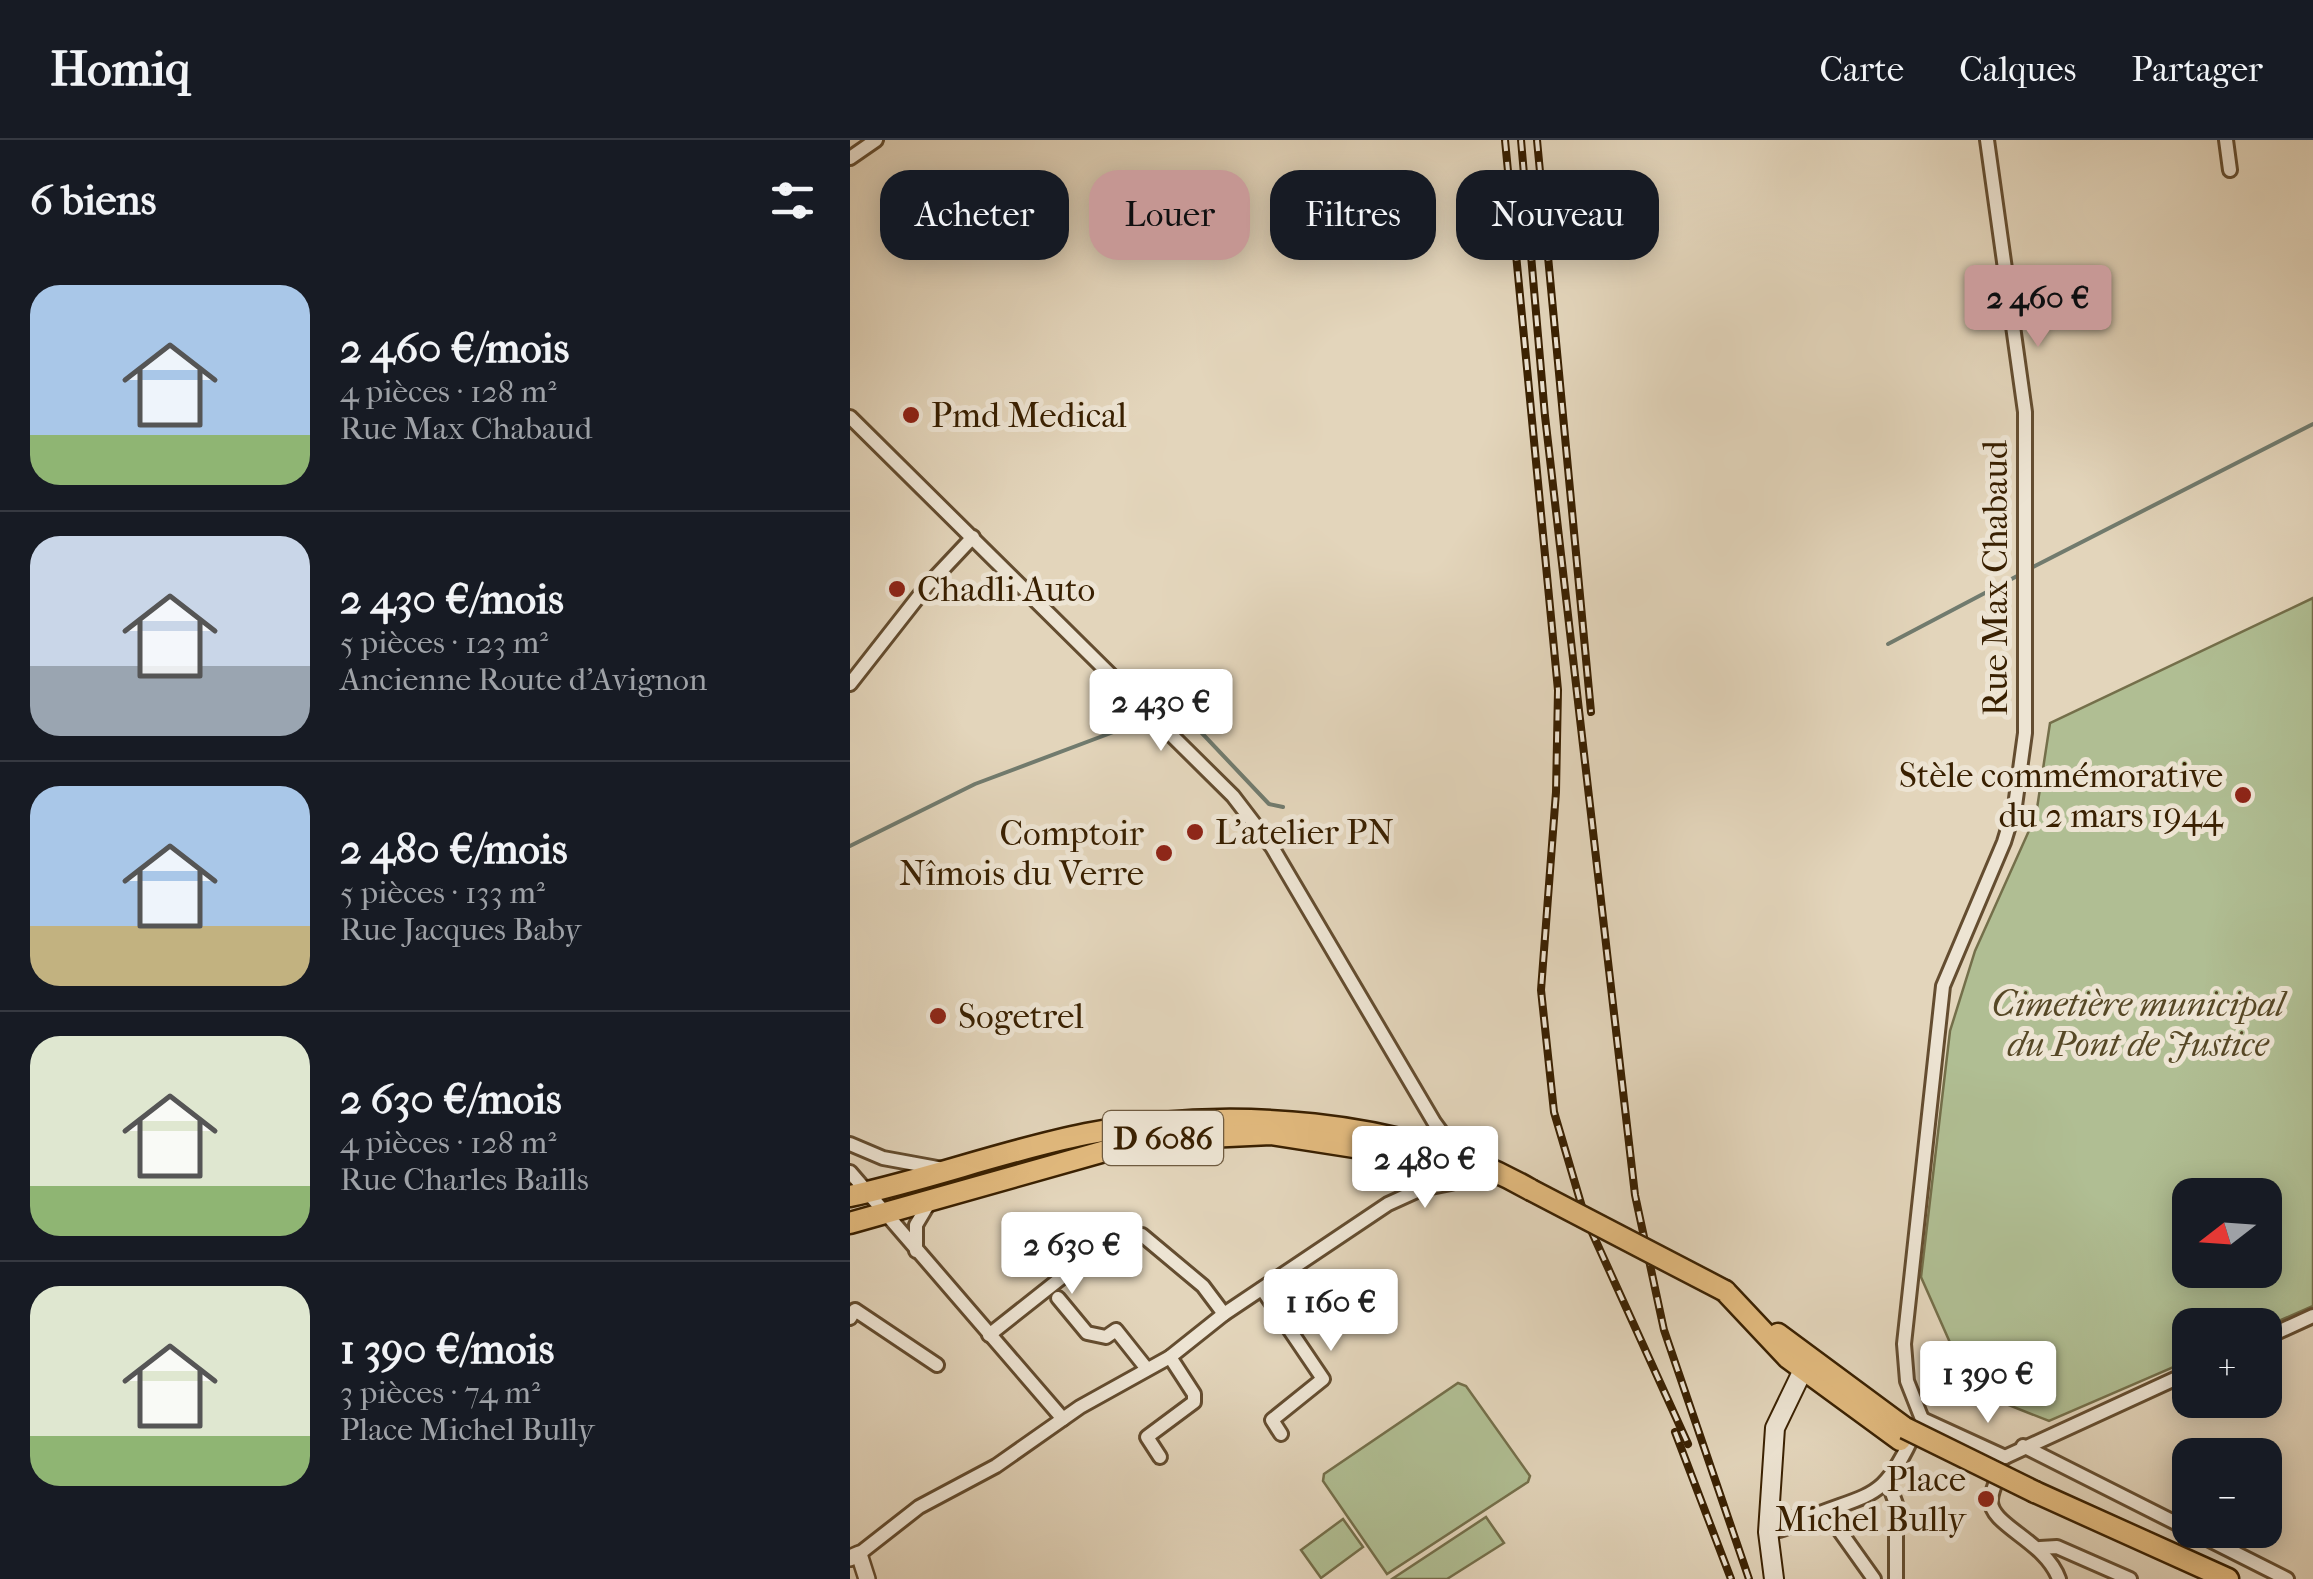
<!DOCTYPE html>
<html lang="fr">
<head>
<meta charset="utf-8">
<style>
  body { margin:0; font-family:"IM FELL French Canon",serif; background:#20242c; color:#f1f3f6; height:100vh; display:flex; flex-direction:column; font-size:38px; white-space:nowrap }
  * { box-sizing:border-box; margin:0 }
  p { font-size:32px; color:#9ea1a6 }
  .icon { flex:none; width:55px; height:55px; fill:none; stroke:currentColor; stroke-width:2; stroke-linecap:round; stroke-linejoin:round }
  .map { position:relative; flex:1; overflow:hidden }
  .panel { display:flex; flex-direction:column; background:#171b24; width:850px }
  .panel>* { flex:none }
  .hud { position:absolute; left:30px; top:30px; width:950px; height:90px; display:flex; gap:20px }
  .needle { width:65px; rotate:253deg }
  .controls { position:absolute; left:1322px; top:1038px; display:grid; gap:20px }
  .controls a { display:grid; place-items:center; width:110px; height:110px; border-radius:20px; background:#171b24; box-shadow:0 5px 25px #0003; font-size:50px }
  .price { position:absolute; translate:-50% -85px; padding:0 22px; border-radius:10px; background:#fff; color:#222; font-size:32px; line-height:65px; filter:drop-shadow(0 2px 5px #0008) }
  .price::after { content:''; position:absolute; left:50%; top:60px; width:30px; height:22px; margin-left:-15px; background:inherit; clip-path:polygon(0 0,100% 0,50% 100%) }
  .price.active { background:#c59692; color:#111 }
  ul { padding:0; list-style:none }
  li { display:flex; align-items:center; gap:30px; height:250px; padding:0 30px }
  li+li { border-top:2px solid #363941 }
  li span { display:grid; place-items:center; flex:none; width:280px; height:200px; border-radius:30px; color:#555 }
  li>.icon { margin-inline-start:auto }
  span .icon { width:120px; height:120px; fill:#fffc; stroke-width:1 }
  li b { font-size:42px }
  h2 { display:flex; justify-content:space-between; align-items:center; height:120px; padding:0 30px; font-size:42px }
  .pill { padding:0 35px; border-radius:30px; background:#171b24; box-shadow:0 5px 25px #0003; font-size:35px; line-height:90px }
  .pill.active { background:#c59692; color:#111 }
  header { display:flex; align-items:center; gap:60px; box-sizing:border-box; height:140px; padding:0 50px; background:#171b24; border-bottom:2px solid #363941 }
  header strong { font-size:48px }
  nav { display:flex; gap:55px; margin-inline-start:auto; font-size:35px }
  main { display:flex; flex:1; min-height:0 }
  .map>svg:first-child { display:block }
  .green { fill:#b0be93; stroke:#746f4a; stroke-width:2.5; fill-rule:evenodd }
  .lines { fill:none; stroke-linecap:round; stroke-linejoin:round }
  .stream { stroke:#717b6e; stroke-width:4 }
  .minor-casing { stroke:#644d30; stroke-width:18 }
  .tertiary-casing { stroke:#644d30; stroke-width:20 }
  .secondary-casing { stroke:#392001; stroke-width:22 }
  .primary-casing { stroke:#392001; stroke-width:25 }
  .minor { stroke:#ede4d3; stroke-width:12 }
  .tertiary { stroke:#ede4d3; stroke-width:15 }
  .secondary { stroke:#ede4d3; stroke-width:18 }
  .primary { stroke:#e2ba7e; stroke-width:20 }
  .rail-casing { stroke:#392001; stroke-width:8 }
  .rail { stroke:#ede4d3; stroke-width:4; stroke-dasharray:11; stroke-linecap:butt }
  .primary-bridge-casing { stroke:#392001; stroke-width:25; stroke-linecap:butt }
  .primary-bridge { stroke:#e2ba7e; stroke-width:20 }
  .poi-dot { fill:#8f2418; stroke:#ede4d3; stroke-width:4 }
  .labels { text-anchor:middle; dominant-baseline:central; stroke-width:10; stroke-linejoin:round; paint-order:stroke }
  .shield { fill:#ede4d3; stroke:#6f5b40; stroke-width:2.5 }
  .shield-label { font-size:32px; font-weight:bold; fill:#392001 }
  .poi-label { font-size:35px; fill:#392001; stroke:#ede4d3; text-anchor:start }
  .street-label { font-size:35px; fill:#392001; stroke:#ede4d3 }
  .park-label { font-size:35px; font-style:italic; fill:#574826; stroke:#ede4d3 }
</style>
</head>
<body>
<header>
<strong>Homiq</strong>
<nav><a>Carte</a><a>Calques</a><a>Partager</a></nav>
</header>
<main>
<section class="panel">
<h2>6 biens<svg class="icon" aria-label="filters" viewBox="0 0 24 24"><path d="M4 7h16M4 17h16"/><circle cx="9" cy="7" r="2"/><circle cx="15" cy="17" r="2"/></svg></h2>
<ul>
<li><span style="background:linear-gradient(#a9c7e8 75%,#8fb573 0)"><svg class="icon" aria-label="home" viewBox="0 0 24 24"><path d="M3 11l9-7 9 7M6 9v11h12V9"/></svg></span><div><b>2 460 €/mois</b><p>4 pièces · 128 m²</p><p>Rue Max Chabaud</p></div></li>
<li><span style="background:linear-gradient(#c9d6e8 65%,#9aa5b1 0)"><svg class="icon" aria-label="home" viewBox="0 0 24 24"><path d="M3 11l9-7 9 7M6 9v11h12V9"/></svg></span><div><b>2 430 €/mois</b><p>5 pièces · 123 m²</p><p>Ancienne Route d'Avignon</p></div></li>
<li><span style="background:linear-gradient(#a9c7e8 70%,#c2b280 0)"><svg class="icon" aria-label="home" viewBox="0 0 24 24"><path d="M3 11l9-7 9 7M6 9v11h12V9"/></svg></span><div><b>2 480 €/mois</b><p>5 pièces · 133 m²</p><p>Rue Jacques Baby</p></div></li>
<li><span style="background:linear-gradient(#dfe7d0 75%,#8fb573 0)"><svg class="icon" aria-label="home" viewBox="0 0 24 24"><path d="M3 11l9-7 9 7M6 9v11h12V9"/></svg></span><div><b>2 630 €/mois</b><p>4 pièces · 128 m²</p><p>Rue Charles Baills</p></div></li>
<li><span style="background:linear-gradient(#dfe7d0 75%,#8fb573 0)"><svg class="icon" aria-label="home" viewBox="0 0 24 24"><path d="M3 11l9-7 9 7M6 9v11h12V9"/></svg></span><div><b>1 390 €/mois</b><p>3 pièces · 74 m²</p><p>Place Michel Bully</p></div></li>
</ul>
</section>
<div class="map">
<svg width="1463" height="1439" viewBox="0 0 1463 1439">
  <rect width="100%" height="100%" fill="#e3d5bb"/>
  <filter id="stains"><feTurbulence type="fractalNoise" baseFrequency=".002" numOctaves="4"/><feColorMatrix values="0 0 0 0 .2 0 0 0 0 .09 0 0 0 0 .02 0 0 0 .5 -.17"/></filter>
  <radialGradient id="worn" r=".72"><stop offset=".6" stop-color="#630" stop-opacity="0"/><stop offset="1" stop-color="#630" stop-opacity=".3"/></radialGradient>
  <g class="green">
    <path d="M1463,458V1166L1415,1187L1340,1185V1220L1199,1281L1121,1250L1071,1137L1100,891L1125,811L1186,675L1200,583ZM1415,1055V1130H1340V1055Z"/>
    <polygon points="608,1243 616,1246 680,1336 678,1342 537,1434 473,1341 474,1334"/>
    <polygon points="636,1377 654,1403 597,1439 542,1439"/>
    <polygon points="493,1379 513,1407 471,1438 451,1410"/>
  </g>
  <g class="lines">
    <g class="stream">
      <polyline points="1179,429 1463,284"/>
      <polyline points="1038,504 1171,434"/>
      <polyline points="322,567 330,570 419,664 433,667"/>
      <polyline points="0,706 125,644 290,582"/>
    </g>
    <defs>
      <g id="minor">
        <polyline points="1376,0 1380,30"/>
        <polyline points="0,18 26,0"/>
        <polyline points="0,277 383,656 422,707 584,982 608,1015"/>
        <polyline points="0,544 76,447 123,397"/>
        <polyline points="0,1004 33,1018 93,1029"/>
        <polyline points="0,1032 213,1279"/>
        <polyline points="292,1095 353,1146 374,1174"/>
        <polyline points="66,1111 66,1085 79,1063"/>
        <polyline points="412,1149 473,1239 422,1280 431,1294"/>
        <polyline points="208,1158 237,1193 256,1197 266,1190 297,1229"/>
        <polyline points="0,1178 5,1170 87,1225"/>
        <polyline points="139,1195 278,1085"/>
        <polyline points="1415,1198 1463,1176"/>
        <polyline points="1072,1279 1057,1241 1054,1204 1093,846 1154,702 1165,666 1175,593 1175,272 1137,0"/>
        <polyline points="1072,1279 1155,1317"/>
        <polyline points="1173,1306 1437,1439"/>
        <polyline points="310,1317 297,1297 344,1262 344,1254 320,1217"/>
        <polyline points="1155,1317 1340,1232"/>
        <path d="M1151,1329C1148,1338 1142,1349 1141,1359C1138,1385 1195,1400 1209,1439"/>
        <polyline points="1038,1342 1046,1364 1046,1439"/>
        <polyline points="977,1373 1024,1439"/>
        <polyline points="919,1374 952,1380"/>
        <path d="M918,1392C935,1390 941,1385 955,1379C1023,1351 1033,1363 1066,1289"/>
        <polyline points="1190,1408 1207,1407 1280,1439"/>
        <polyline points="9,1414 69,1367 146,1326 230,1267 320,1217 374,1174 538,1064 571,1049 601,1043"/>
      </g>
      <polyline id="tertiary" points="0,1418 9,1414 17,1439"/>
      <polyline id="secondary" points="924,1439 918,1392 925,1288 953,1230"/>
      <g id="primary">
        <path d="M0,1056C79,1039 156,1010 236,994C376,966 556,978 681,1050"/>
        <polyline points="0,1083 294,1000 421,994 530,1011"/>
        <polyline points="875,1151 938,1218 1050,1300"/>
        <polyline points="928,1194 1055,1288"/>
        <polyline points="1185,1352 1378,1439"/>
      </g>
    </defs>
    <use href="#minor" class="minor-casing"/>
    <use href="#tertiary" class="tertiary-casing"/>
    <use href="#secondary" class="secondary-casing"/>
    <use href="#primary" class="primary-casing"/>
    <use href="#minor" class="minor"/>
    <use href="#tertiary" class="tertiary"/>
    <use href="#secondary" class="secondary"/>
    <use href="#primary" class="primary"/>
    <defs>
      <g id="rail">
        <polyline points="655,0 708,550 706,652 691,850 704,972 735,1077 838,1304"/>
        <polyline points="671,0 695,276 785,1055 814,1190 899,1439"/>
        <polyline points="687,0 741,572"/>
        <polyline points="825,1292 881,1439"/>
      </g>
    </defs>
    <use href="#rail" class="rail-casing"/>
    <use href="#rail" class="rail"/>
    <defs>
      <g id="primary-bridge">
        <polyline points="681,1050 875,1151"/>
        <polyline points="1055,1288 1185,1352"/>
      </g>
    </defs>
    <use href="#primary-bridge" class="primary-bridge-casing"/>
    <use href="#primary-bridge" class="primary-bridge"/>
  </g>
  <g class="poi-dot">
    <circle cx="61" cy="275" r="10"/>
    <circle cx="47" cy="449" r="10"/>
    <circle cx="1393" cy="655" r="10"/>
    <circle cx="345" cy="692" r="10"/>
    <circle cx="314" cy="713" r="10"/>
    <circle cx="88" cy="876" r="10"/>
    <circle cx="1136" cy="1359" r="10"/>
  </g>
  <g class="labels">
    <rect class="shield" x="253" y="971" width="120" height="54" rx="8"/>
    <g class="shield-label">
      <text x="313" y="998">D 6086</text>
    </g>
    <g class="poi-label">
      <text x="81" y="275">Pmd Medical</text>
      <text x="67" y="449">Chadli Auto</text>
      <text x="1373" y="635" text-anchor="end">Stèle commémorative<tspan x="1373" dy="40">du 2 mars 1944</tspan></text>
      <text x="365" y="692">L'atelier PN</text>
      <text x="294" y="693" text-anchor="end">Comptoir<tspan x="294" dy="40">Nîmois du Verre</tspan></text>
      <text x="108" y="876">Sogetrel</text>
      <text x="1116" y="1339" text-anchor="end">Place<tspan x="1116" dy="40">Michel Bully</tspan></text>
    </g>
    <g class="street-label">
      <text transform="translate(1145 438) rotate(-90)">Rue Max Chabaud</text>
    </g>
    <g class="park-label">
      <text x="1288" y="864">Cimetière municipal<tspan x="1288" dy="40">du Pont de Justice</tspan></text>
    </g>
  </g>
  <rect width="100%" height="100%" filter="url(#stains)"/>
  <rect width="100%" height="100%" fill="url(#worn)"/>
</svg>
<div class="controls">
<a><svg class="needle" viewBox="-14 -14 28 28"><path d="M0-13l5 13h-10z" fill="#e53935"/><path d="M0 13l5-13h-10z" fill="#9ea1a6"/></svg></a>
<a>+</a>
<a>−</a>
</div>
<b class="price active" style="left:1188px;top:210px">2 460 €</b>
<b class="price" style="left:311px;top:614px">2 430 €</b>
<b class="price" style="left:575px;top:1071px">2 480 €</b>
<b class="price" style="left:222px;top:1157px">2 630 €</b>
<b class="price" style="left:481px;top:1214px">1 160 €</b>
<b class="price" style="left:1138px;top:1286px">1 390 €</b>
<div class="hud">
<a class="pill">Acheter</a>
<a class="pill active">Louer</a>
<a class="pill">Filtres</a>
<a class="pill">Nouveau</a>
</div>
</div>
</main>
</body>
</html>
